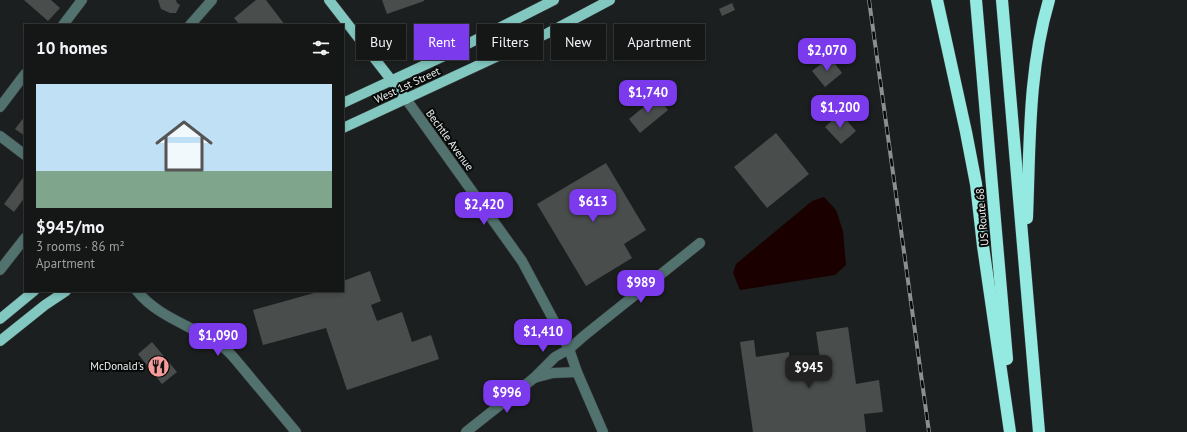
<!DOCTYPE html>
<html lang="en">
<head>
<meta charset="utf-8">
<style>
  body { margin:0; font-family:"PT Sans",sans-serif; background:#222424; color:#f1f3f6; height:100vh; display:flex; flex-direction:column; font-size:15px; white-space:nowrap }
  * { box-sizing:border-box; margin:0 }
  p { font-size:13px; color:#9d9fa1 }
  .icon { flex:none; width:22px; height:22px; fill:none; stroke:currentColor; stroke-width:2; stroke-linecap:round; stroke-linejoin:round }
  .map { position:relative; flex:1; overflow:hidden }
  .panel { position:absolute; left:24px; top:24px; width:320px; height:268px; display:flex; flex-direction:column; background:#151717; border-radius:0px; box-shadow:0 2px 6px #0003,0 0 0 1px #343636 }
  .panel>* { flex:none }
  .banner { position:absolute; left:356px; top:24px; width:380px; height:36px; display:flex; gap:8px }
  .price { position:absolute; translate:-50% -34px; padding:0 9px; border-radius:8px; background:#7c3aed; color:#fff; font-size:13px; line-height:26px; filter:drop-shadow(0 1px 2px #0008) }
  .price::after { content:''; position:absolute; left:50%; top:24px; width:12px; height:9px; margin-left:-6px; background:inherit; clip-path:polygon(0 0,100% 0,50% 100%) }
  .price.current { background:#222; color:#fff }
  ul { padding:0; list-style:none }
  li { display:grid; align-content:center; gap:8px; height:212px; padding:0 12px }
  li+li { border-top:1px solid #343636 }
  li span { display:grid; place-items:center; height:124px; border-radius:0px; color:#555 }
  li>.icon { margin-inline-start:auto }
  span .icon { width:72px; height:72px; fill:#fffc; stroke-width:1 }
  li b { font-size:17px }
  h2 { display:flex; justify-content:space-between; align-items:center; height:48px; padding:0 12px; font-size:17px }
  .pill { padding:0 14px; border-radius:0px; background:#151717; box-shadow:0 2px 6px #0003,0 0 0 1px #343636; font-size:14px; line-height:36px }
  .pill.current { background:#7c3aed; color:#fff }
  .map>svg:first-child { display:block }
  .water { fill:#1b0000 }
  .building { fill:#494d4c }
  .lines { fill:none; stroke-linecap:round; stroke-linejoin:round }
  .minor-casing { stroke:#393c3c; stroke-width:11 }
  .major-casing { stroke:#393c3c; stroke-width:11 }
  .highway-casing { stroke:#393c3c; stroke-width:13 }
  .minor { stroke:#51726e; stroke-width:10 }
  .major { stroke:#82c8c0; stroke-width:10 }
  .highway { stroke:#94eae0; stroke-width:12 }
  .rail-casing { stroke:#8c8f8f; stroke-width:4 }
  .rail { stroke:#070908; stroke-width:2.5; stroke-dasharray:8; stroke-linecap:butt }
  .labels { text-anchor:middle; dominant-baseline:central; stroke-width:4; stroke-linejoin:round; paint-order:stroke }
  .street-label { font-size:11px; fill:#edf0ef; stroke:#070908 }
  .poi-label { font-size:11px; fill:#edf0ef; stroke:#070908; text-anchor:end }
</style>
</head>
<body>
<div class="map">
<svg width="1187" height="432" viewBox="0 0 1187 432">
  <rect width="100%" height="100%" fill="#1c1f1f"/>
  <polygon class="water" points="824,197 836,210 843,231 846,265 835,275 740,290 733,273 736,264 812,201"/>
  <g class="building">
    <polygon points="24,0 51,0 60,8 48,21"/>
    <polygon points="158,0 176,0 177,3 180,5 176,13 170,13 161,9"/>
    <polygon points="256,0 266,0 285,25 240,25 234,18"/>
    <polygon points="382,0 424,0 424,1 387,14"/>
    <polygon points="732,3 735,10 722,16 719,9"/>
    <polygon points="830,57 842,73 825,87 812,71"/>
    <polygon points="657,96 668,110 640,133 629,119"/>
    <polygon points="840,113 856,131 841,144 825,127"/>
    <polygon points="25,116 25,136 15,129"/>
    <polygon points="776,133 809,174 767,208 734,167"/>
    <polygon points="606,163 646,230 624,244 632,258 586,286 537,204"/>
    <polygon points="25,175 25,197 14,212 4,204"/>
    <polygon points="370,271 381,301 371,305 377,321 402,312 412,342 431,335 439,359 347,390 326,328 263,345 253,310 314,293 313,291 343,291 343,281"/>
    <polygon points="848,327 856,384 879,380 883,412 864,414 866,432 753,432 740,342 754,340 756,357 789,352 790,364 820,359 816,332"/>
    <polygon points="152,342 177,372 162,384 138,354"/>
  </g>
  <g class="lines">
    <defs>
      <g id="minor">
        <polyline points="63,25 82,0"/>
        <polyline points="190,25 212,0"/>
        <polyline points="406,99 522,261 569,349 577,372 603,432"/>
        <polyline points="0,107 25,74"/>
        <polyline points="0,136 25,155"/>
        <polyline points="0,270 25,238"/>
        <path d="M137,291C158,317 190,325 217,343C224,347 230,353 235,359L296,432"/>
        <polyline points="534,378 553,373 577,372"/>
        <polyline points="466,432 534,378 555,357 569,349 585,335 700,243"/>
      </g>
      <g id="major">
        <polyline points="329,0 406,99"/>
        <polyline points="343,103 442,57 554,0"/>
        <polyline points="343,128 548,33 610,0"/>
        <polyline points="0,319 34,291"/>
        <polyline points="0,341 45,305 66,291"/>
      </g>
      <g id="highway">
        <polyline points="937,0 966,132 976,184 983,246 1010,432"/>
        <polyline points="976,0 1007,359"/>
        <polyline points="1002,0 1039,432"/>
        <path d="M1027,218C1030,145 1028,71 1049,0"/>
      </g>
    </defs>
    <use href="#minor" class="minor-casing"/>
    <use href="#major" class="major-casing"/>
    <use href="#highway" class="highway-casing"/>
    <use href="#minor" class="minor"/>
    <use href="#major" class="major"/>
    <use href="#highway" class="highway"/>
    <defs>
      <polyline id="rail" points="869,0 929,432"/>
    </defs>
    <use href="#rail" class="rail-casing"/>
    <use href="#rail" class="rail"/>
  </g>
  <defs>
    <symbol id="restaurant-disc" viewBox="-11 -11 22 22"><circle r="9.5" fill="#f59b99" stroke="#070908"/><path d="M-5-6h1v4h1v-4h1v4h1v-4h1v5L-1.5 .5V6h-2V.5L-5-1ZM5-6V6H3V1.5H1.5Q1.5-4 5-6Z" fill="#111"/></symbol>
  </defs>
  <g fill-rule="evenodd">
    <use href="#restaurant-disc" x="146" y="354" width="25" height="25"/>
  </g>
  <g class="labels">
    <g class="street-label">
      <text transform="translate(407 85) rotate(-25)">West 1st Street</text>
      <text transform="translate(450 140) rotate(54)">Bechtle Avenue</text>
      <text transform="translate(982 217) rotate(-95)">US Route 68</text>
    </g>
    <g class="poi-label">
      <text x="144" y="366">McDonald's</text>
    </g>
  </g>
</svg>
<b class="price" style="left:827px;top:72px">$2,070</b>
<b class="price" style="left:648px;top:114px">$1,740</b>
<b class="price" style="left:840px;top:129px">$1,200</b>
<b class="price" style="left:593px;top:223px">$613</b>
<b class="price" style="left:484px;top:226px">$2,420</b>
<b class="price" style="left:641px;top:304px">$989</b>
<b class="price" style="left:543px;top:353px">$1,410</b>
<b class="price" style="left:218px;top:357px">$1,090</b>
<b class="price current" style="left:809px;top:389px">$945</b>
<b class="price" style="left:507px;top:414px">$996</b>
<div class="banner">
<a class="pill">Buy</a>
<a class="pill current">Rent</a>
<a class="pill">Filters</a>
<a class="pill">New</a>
<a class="pill">Apartment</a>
</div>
<section class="panel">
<h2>10 homes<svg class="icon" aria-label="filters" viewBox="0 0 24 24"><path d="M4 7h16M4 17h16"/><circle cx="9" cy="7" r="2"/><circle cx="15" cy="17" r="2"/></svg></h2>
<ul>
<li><span style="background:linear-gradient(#bfe0f5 70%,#7fa58c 0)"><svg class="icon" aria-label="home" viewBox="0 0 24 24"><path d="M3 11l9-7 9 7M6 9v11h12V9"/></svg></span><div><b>$945/mo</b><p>3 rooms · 86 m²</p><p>Apartment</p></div></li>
</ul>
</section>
</div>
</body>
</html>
